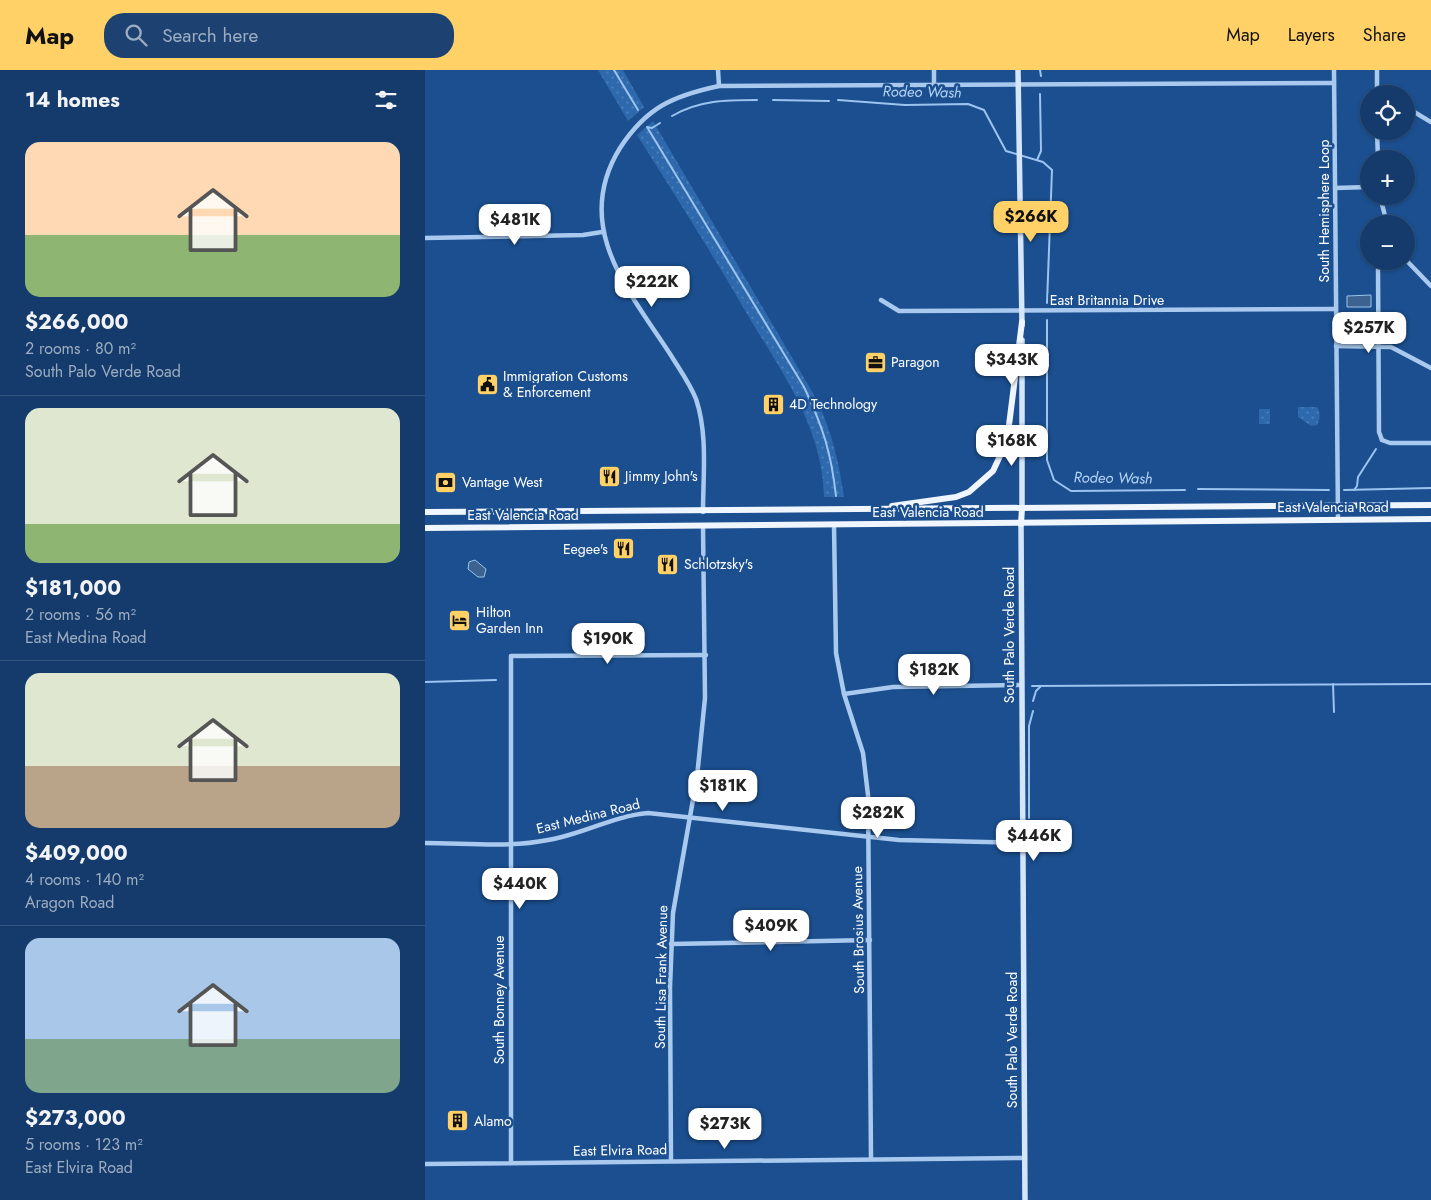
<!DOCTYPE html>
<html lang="en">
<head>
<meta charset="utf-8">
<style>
  body { margin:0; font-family:Jost,sans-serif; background:#1d4271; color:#f1f3f6; height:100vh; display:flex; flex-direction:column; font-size:19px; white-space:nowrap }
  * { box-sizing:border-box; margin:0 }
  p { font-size:16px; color:#9dadc1 }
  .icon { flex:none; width:28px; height:28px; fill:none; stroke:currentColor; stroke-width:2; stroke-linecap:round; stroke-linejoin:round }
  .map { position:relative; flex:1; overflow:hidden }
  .drawer { display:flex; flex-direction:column; background:#143b6b; width:425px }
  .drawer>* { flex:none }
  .fabs { position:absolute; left:935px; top:15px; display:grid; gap:10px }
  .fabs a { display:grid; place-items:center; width:55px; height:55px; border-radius:50%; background:#143b6b; box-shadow:0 1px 4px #0004,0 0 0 1px #33557e; font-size:25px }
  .price { position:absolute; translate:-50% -42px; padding:0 11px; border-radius:10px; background:#fff; color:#222; font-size:16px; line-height:32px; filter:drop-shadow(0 1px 2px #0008) }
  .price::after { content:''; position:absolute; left:50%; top:30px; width:15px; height:11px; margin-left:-8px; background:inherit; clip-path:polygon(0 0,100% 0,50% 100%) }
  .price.current { background:#ffd166; color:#111 }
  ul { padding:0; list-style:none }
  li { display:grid; align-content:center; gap:10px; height:265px; padding:0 25px }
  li+li { border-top:1px solid #33557e }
  li span { display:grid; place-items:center; height:155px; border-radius:15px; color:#555 }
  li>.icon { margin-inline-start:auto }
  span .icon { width:90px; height:90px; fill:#fffc; stroke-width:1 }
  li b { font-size:21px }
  h2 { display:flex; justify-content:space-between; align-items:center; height:60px; padding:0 25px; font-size:21px }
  header { display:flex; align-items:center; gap:30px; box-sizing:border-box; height:70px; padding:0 25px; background:#ffd166; color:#111 }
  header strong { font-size:24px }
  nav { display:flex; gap:28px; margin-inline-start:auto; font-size:18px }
  .search { width:350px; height:45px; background:#1d4271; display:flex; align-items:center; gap:12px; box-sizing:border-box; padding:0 18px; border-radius:20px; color:#9dadc1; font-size:19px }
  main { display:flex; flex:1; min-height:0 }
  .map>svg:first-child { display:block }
  .park { fill:url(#park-dots) }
  .water { fill:#3c6290; stroke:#9cc4f0 }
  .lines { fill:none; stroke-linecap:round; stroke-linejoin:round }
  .stream { stroke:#9cc4f0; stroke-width:2 }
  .street { stroke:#a9c9ee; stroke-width:4.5 }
  .secondary { stroke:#d6e6fa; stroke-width:5.5 }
  .primary { stroke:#f0f6ff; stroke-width:6 }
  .labels { text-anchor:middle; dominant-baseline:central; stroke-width:5; stroke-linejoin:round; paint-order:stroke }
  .street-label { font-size:14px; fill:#fff; stroke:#1b4f8f }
  .poi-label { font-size:14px; fill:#fff; stroke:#1b4f8f; text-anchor:start }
  .water-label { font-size:15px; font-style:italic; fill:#b5d3f5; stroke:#1b4f8f }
</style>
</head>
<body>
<header>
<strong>Map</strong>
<div class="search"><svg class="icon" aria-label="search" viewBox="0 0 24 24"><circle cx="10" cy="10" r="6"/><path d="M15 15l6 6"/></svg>Search here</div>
<nav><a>Map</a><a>Layers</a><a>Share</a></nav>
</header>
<main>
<section class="drawer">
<h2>14 homes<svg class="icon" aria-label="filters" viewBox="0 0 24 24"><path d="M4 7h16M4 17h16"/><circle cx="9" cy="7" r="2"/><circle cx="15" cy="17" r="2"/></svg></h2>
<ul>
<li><span style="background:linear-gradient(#ffd9b3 60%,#8fb573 0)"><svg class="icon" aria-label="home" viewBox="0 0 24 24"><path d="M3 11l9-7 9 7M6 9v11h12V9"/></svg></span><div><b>$266,000</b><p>2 rooms · 80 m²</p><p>South Palo Verde Road</p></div></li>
<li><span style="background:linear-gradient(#dfe7d0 75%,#8fb573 0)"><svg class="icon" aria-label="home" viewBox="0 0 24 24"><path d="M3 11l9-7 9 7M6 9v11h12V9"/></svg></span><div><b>$181,000</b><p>2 rooms · 56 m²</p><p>East Medina Road</p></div></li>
<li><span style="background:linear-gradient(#dfe7d0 60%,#b9a48a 0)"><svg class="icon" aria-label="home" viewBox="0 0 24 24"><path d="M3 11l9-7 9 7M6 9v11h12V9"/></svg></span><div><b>$409,000</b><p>4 rooms · 140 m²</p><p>Aragon Road</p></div></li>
<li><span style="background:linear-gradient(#a9c7e8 65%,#7fa58c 0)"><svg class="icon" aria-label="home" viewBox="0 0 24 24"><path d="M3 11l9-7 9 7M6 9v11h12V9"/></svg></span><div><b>$273,000</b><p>5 rooms · 123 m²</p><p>East Elvira Road</p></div></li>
</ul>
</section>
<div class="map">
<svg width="1006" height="1130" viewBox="0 0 1006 1130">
  <defs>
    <pattern id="park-dots" width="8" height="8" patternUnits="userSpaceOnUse" patternTransform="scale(1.25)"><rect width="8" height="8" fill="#2e69ad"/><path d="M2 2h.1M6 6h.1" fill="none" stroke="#4d80b9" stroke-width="1.8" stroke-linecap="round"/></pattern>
  </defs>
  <rect width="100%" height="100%" fill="#1b4f8f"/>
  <g class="park">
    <polygon points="173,0 198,0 219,37 203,51"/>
    <path d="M228,51L392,330C407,362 414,393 419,427H399C398,358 356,301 322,244C287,183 249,124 212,65Z"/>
    <path d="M873,337H892C896,342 895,350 892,355L886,356L873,347Z"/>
    <rect x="834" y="339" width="11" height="15"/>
  </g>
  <g class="water">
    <polygon points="946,225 946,237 922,237 922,226"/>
    <polygon points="50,490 61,499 59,507 53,507 43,499 44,492"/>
  </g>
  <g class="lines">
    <g class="stream">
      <polyline points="189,0 213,40"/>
      <polyline points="615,0 616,6"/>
      <polyline points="348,30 404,31"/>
      <polyline points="413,30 480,35 543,34 559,40 581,81 618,92 627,100 622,233"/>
      <path d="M247,46C274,30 302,30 332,30"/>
      <path d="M235,53L227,58L222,57L379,317C398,357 406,382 411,426"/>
      <polyline points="612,90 616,81 615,24"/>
      <polyline points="622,250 622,390 629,410 646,421 760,420"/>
      <polyline points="773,419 904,420"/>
      <polyline points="919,420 1006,418"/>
      <polyline points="929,420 932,416 933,407 951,379"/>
      <polyline points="0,612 71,610"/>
      <polyline points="908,614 909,642"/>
      <polyline points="607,616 1006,614"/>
      <polyline points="608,631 611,621 616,616"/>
      <polyline points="604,748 604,656 608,641"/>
    </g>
    <g class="street">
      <polyline points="293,0 294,16"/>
      <polyline points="509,0 509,15"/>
      <polyline points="909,0 913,449"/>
      <polyline points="952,0 952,24"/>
      <polyline points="981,37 1006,52"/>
      <polyline points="952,61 953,89"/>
      <polyline points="910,118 944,117"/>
      <polyline points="955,126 962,154"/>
      <polyline points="0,168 158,165 177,162"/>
      <polyline points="981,190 1006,216"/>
      <polyline points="956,191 953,200 954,362 957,370"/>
      <polyline points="456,230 474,241 910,239"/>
      <polyline points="911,276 966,277 1006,298"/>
      <polyline points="957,370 965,373 1006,373"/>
      <path d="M278,442C278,406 283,364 271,329C265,314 255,300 247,287C205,222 146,157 195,78C221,38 247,26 294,16L909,13"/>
      <polyline points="409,455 411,583 419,624 438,683 443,725 446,1088"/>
      <polyline points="419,624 468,617 597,615"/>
      <path d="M0,773C40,773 84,778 123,770C158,764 188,746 223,743L474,770L599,773"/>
      <polyline points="246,874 445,870"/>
      <polyline points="246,1090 245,917 248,843 272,707 280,628 278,456"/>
      <polyline points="86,1093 86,586 281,585"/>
      <polyline points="0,1094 600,1088"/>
    </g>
    <g class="secondary">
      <polyline points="593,0 597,255"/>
      <polyline points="597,438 597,270"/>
      <polyline points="596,454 600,1130"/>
    </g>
    <g class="primary">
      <polyline points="467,436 531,427 544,422 568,401 582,371 597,252"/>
      <polyline points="0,442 1006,435"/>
      <polyline points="596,454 597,438"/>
      <polyline points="0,458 1006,449"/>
    </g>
  </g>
  <defs>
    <symbol id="office-square" viewBox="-11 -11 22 22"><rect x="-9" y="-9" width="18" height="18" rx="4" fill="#ffd166" stroke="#1b4f8f"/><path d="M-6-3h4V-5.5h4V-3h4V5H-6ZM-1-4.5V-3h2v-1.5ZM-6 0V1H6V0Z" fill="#111"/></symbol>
    <symbol id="civic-square" viewBox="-11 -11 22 22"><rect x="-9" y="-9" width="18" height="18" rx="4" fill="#ffd166" stroke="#1b4f8f"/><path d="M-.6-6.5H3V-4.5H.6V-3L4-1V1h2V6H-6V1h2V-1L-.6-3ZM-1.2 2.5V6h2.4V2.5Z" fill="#111"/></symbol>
    <symbol id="building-square" viewBox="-11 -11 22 22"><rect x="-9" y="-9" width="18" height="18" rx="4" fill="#ffd166" stroke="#1b4f8f"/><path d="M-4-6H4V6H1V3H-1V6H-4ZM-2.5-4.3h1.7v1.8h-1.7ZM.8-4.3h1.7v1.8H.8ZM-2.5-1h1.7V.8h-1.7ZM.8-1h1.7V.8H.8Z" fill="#111"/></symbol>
    <symbol id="restaurant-square" viewBox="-11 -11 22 22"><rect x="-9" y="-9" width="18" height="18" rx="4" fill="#ffd166" stroke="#1b4f8f"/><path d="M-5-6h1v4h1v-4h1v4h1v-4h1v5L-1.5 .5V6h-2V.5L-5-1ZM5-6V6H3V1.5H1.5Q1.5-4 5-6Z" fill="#111"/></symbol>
    <symbol id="bank-square" viewBox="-11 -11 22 22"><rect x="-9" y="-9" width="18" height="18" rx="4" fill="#ffd166" stroke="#1b4f8f"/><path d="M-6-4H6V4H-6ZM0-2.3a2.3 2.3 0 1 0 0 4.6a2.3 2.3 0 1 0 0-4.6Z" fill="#111"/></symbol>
    <symbol id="hotel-square" viewBox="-11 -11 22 22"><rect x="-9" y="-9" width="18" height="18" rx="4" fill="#ffd166" stroke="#1b4f8f"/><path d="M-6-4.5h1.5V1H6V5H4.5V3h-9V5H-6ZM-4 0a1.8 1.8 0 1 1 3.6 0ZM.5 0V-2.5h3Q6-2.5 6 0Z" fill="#111"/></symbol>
  </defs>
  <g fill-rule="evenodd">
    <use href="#office-square" x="438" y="280" width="25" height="25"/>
    <use href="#civic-square" x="50" y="302" width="25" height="25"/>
    <use href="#building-square" x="336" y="322" width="25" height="25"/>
    <use href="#restaurant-square" x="172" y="394" width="25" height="25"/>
    <use href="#bank-square" x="8" y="400" width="25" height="25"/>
    <use href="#restaurant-square" x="186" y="466" width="25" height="25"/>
    <use href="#restaurant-square" x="230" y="482" width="25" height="25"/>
    <use href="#hotel-square" x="22" y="538" width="25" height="25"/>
    <use href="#building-square" x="20" y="1038" width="25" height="25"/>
  </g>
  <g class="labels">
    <g class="street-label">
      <text transform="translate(899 141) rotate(-90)">South Hemisphere Loop</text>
      <text x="682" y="230">East Britannia Drive</text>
      <text x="908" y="437">East Valencia Road</text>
      <text x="503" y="442">East Valencia Road</text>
      <text x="98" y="445">East Valencia Road</text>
      <text transform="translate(584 565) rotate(-90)">South Palo Verde Road</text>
      <text transform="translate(163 746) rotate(-14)">East Medina Road</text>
      <text transform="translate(433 860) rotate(-91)">South Brosius Avenue</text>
      <text transform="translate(236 907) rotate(-89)">South Lisa Frank Avenue</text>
      <text transform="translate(74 930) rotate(-90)">South Bonney Avenue</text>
      <text transform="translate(587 970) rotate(-90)">South Palo Verde Road</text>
      <text transform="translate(195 1080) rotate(-1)">East Elvira Road</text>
    </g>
    <g class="poi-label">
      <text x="466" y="292">Paragon</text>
      <text x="78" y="306">Immigration Customs<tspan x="78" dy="16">&amp; Enforcement</tspan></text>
      <text x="364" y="334">4D Technology</text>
      <text x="200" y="406">Jimmy John's</text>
      <text x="37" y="412">Vantage West</text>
      <text x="183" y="479" text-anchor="end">Eegee's</text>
      <text x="259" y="494">Schlotzsky's</text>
      <text x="51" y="542">Hilton<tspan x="51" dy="16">Garden Inn</tspan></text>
      <text x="49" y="1051">Alamo</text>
    </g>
    <g class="water-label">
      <text transform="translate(497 22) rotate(1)">Rodeo Wash</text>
      <text transform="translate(688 408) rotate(1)">Rodeo Wash</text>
    </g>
  </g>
</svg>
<div class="fabs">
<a><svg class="icon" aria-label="locate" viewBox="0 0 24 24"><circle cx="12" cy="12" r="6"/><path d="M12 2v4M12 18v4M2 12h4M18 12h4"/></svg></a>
<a>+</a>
<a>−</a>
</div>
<b class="price current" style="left:606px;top:173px">$266K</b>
<b class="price" style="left:90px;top:176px">$481K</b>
<b class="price" style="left:227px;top:238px">$222K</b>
<b class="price" style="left:944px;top:284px">$257K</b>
<b class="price" style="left:587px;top:316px">$343K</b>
<b class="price" style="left:587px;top:397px">$168K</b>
<b class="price" style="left:183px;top:595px">$190K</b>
<b class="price" style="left:509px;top:626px">$182K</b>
<b class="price" style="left:298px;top:742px">$181K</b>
<b class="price" style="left:453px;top:769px">$282K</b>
<b class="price" style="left:609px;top:792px">$446K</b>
<b class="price" style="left:95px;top:840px">$440K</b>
<b class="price" style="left:346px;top:882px">$409K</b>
<b class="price" style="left:300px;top:1080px">$273K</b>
</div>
</main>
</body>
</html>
